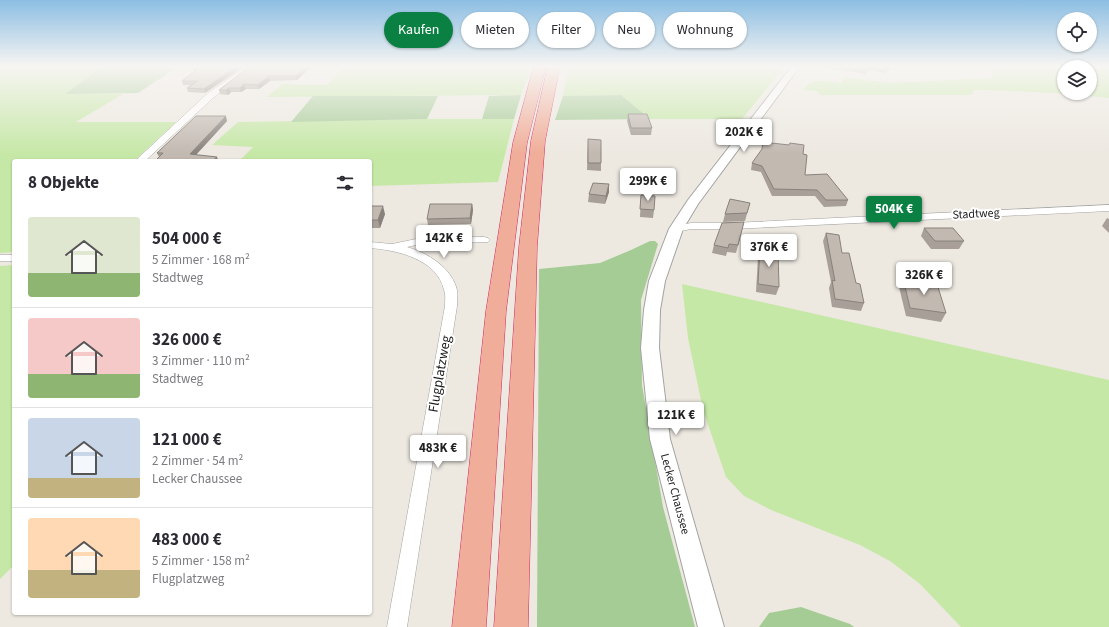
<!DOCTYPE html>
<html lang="de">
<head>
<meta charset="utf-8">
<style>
  body { margin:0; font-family:"Source Sans 3",sans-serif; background:#f7f7f7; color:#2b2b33; height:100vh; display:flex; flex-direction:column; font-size:15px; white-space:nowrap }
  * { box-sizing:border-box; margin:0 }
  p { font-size:13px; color:#7c7c81 }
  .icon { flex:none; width:22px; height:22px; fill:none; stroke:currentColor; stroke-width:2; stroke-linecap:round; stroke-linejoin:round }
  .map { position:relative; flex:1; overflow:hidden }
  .details { position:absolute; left:12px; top:159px; width:360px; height:456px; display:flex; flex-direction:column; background:#fff; border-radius:4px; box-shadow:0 1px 3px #0004 }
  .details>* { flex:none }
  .hud { position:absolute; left:384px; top:12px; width:380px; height:36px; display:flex; gap:8px }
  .tools { position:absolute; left:1057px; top:12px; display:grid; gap:8px }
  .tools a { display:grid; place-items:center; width:40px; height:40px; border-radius:50%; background:#fff; box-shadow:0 1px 3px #0004; font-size:20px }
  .price { position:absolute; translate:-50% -34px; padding:0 9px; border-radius:4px; background:#fff; color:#222; font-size:13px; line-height:26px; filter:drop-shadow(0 1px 2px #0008) }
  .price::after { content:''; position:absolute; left:50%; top:24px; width:12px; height:9px; margin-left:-6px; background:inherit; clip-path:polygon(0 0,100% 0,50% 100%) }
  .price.active { background:#0b8043; color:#fff }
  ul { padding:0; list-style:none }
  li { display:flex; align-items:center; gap:12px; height:100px; padding:0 16px }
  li+li { border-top:1px solid #e1e1e2 }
  li span { display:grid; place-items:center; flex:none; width:112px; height:80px; border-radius:4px; color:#555 }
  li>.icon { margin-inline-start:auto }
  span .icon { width:48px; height:48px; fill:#fffc; stroke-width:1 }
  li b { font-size:17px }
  h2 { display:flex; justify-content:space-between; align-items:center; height:48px; padding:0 16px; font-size:17px }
  .pill { padding:0 14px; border-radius:18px; background:#fff; box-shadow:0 1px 3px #0004; font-size:14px; line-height:36px }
  .pill.active { background:#0b8043; color:#fff }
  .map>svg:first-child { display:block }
  .grass { fill:#c6e8a7; fill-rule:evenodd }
  .forest { fill:#a6cc96 }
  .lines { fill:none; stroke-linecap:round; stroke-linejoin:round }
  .minor-casing { stroke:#a3a3a3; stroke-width:1 }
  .tertiary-casing { stroke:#a3a3a3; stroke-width:2 }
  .trunk-casing { stroke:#d42560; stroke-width:1 }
  .minor { fill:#fff; fill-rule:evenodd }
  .tertiary { fill:#fff; fill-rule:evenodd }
  .trunk { fill:#f0ad99; fill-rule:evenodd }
  .wall { fill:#a79f98 }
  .shaded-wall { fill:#88827c }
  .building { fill:#c2b9b1; stroke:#88827c }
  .labels { text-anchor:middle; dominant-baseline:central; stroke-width:4; stroke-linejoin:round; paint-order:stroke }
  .street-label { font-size:12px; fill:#1c1c1c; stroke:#fff }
  .near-street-label { font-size:14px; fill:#1c1c1c; stroke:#fff }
</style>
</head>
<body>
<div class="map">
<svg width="1109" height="627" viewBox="0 0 1109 627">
  <rect width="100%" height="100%" fill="#ede9e1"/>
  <g class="grass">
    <polygon points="0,66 104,66 66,94 123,94 76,122 176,122 134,161 14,161 14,252 0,253"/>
    <polygon points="344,66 532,66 521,95 267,97 282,84 327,85"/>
    <polygon points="568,66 784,67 742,119 650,119 621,95 563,96"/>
    <path d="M994,66H1109V98C1064,93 1019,91 974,90L971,95H820L817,91L803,90C812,77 826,81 840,83L845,77L888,83L992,78ZM1064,67H1090V93H1064Z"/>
    <polygon points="427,119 514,119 498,182 370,186 370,161 239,161 253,147 212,145 238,122"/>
    <polygon points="14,265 14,565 0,579 0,266"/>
    <polygon points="682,284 1109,380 1109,627 961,627 920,584 890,561 860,545 771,510 744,496 726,477 703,410 688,338"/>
  </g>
  <g class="forest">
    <polygon points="104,66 179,66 138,93 65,94"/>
    <polygon points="521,95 514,119 482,119 489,96"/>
    <polygon points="621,95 650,119 555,120 563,96"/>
    <polygon points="313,96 438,96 427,119 291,122"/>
    <polygon points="650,241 655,241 658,244 641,300 642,385 663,507 695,627 537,627 539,269 600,263 631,250"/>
    <polygon points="801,607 850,624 854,627 759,627 769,613"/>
  </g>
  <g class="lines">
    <defs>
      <g id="minor">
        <polygon points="247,66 254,66 213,98 145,161 135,161 207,94"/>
        <polygon points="1109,205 1109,211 732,229 691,229 676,232 671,229 672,227 691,223 732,223"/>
        <path d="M484,237L488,238L490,240L488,242L421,244L407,247C428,253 452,268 457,290C458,295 457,301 457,306L407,627H387L445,306C445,301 446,295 444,290C437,259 397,250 370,248V242L392,244L421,238Z"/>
        <rect x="0" y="255" width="14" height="6"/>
      </g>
      <polygon id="tertiary" points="792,66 800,66 698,204 683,229 665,281 660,310 659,348 670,439 724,627 698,627 650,439 641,348 644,310 649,281 669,229 688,200"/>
      <g id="trunk">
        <polygon points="534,66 546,66 527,143 506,311 486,627 452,627 486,311 513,143"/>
        <polygon points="548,66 560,66 545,141 537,247 528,627 494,627 519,247 531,141"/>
      </g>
    </defs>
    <use href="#minor" class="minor-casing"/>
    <use href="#tertiary" class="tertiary-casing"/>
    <use href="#trunk" class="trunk-casing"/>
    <use href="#minor" class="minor"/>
    <use href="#tertiary" class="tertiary"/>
    <use href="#trunk" class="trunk"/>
  </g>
  <g class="wall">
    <polygon points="198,66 205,93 188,92 187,88 191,85 183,85 182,81 194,71 194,69"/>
    <polygon points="250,66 312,66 297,80 270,81 259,89 246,89 241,92 231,92 228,95 220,94 219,90"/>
    <polygon points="816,66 891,66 889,71 887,70 886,73 868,70 866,74"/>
    <polygon points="628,114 652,128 651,135 631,135 627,121"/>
    <polygon points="227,121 196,155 217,157 218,161 155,161 159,157 157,153"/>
    <polygon points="588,139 601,163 601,171 587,170"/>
    <polygon points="803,154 805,175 848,200 846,206 824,207 815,196 772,196 761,172 751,170 752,163"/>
    <polygon points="609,184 609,192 605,204 588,202 589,194"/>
    <polygon points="641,195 654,210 653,218 640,217"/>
    <polygon points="750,203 745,221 723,222 725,214"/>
    <polygon points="472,204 473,210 471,224 428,225 427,219"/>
    <polygon points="370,206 385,214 380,228 370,228"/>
    <polygon points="1107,218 1109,219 1109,233 1102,226"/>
    <polygon points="744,222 736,253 727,252 726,256 712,253 714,245"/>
    <polygon points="924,228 964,241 959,249 931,249 921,236"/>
    <polygon points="826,233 856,283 864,303 861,311 832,307 829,288 831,282 823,241"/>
    <polygon points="760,248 779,287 776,295 756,292 758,256"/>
    <polygon points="903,278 946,313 941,322 906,316 899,287"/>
  </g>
  <g class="shaded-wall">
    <polygon points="237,66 245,66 205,93 204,89"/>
    <polygon points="307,66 312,66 297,80 296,76"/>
    <polygon points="269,76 270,81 259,89 258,85"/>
    <polygon points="244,84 246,89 241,92 240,88"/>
    <polygon points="229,88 231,92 228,95 226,90"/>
    <polygon points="226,116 227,121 192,159 190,154"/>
    <polygon points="217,157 218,161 212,161"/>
    <polygon points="609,184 609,192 605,204 606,196"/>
    <polygon points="472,204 473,210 471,224 470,218"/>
    <polygon points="383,206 385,214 380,228 378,220"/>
  </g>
  <g class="building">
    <polygon points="198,66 237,66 204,89 187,88 198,81 182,81 197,69 194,69"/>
    <polygon points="250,66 307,66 296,76 269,76 258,85 244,84 240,88 229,88 226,90 219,90"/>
    <polygon points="850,66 869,66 868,69"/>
    <polygon points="877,66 889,66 888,68"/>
    <polygon points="628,114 647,114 652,128 631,128"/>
    <polygon points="196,116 226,116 190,154 217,157 212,161 155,161 163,153 157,153"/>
    <polygon points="588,139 601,140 601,163 588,163"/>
    <polygon points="763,142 789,145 790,143 804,145 803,154 807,155 805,175 827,174 848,200 826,200 817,190 774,189 762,166 752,163 762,149"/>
    <polygon points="593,183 609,184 606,196 589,194"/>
    <polygon points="641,195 655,196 654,210 640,209"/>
    <polygon points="730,199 750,203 747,213 725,214"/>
    <polygon points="430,204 472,204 470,218 427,219"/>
    <polygon points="370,206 383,206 378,220 370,220"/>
    <polygon points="744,222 738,245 729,244 728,248 714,245 722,223"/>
    <polygon points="924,228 953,228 964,241 935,241"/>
    <polygon points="826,233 839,235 842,253 849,253 856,283 860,284 864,303 835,299 832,280 835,281"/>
    <polygon points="760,248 778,251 779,287 758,284"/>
    <polygon points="903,278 937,284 946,313 910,308"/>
  </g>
  <linearGradient id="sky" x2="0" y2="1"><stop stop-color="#8cbee3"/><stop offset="0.43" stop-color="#f7f5f2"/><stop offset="1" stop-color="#f7f5f2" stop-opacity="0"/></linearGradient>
  <rect width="1109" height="154" fill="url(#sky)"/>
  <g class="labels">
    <g class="street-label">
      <text transform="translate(976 214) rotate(-3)">Stadtweg</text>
      <text transform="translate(675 494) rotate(75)">Lecker Chaussee</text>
    </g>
    <g class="near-street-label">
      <text transform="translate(440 374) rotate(-80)">Flugplatzweg</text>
    </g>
  </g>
</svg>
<div class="tools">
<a><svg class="icon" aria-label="locate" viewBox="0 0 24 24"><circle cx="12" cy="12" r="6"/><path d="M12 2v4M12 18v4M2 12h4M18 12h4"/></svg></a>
<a><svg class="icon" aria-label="layers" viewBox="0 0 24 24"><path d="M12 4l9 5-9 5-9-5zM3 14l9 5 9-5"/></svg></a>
</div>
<b class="price" style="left:744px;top:153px">202K €</b>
<b class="price" style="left:648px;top:202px">299K €</b>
<b class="price active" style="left:894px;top:230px">504K €</b>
<b class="price" style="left:444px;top:259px">142K €</b>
<b class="price" style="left:769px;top:268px">376K €</b>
<b class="price" style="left:924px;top:296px">326K €</b>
<b class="price" style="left:676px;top:436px">121K €</b>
<b class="price" style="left:438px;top:469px">483K €</b>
<div class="hud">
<a class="pill active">Kaufen</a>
<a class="pill">Mieten</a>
<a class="pill">Filter</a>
<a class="pill">Neu</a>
<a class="pill">Wohnung</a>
</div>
<section class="details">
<h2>8 Objekte<svg class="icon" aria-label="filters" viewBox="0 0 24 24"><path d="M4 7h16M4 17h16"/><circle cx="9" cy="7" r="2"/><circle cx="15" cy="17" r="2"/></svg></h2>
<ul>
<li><span style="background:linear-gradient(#dfe7d0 70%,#8fb573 0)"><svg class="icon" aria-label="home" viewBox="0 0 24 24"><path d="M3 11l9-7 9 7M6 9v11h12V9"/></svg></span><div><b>504 000 €</b><p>5 Zimmer · 168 m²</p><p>Stadtweg</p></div></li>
<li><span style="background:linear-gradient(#f6c9c9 70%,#8fb573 0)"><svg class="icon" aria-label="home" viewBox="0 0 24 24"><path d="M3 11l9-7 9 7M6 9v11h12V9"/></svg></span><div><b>326 000 €</b><p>3 Zimmer · 110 m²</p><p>Stadtweg</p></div></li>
<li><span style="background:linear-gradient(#c9d6e8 75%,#c2b280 0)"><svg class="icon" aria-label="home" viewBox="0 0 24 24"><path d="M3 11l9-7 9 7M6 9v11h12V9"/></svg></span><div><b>121 000 €</b><p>2 Zimmer · 54 m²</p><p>Lecker Chaussee</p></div></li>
<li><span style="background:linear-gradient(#ffd9b3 65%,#c2b280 0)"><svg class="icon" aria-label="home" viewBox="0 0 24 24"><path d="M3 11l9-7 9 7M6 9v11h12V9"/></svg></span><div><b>483 000 €</b><p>5 Zimmer · 158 m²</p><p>Flugplatzweg</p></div></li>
</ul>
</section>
</div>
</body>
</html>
